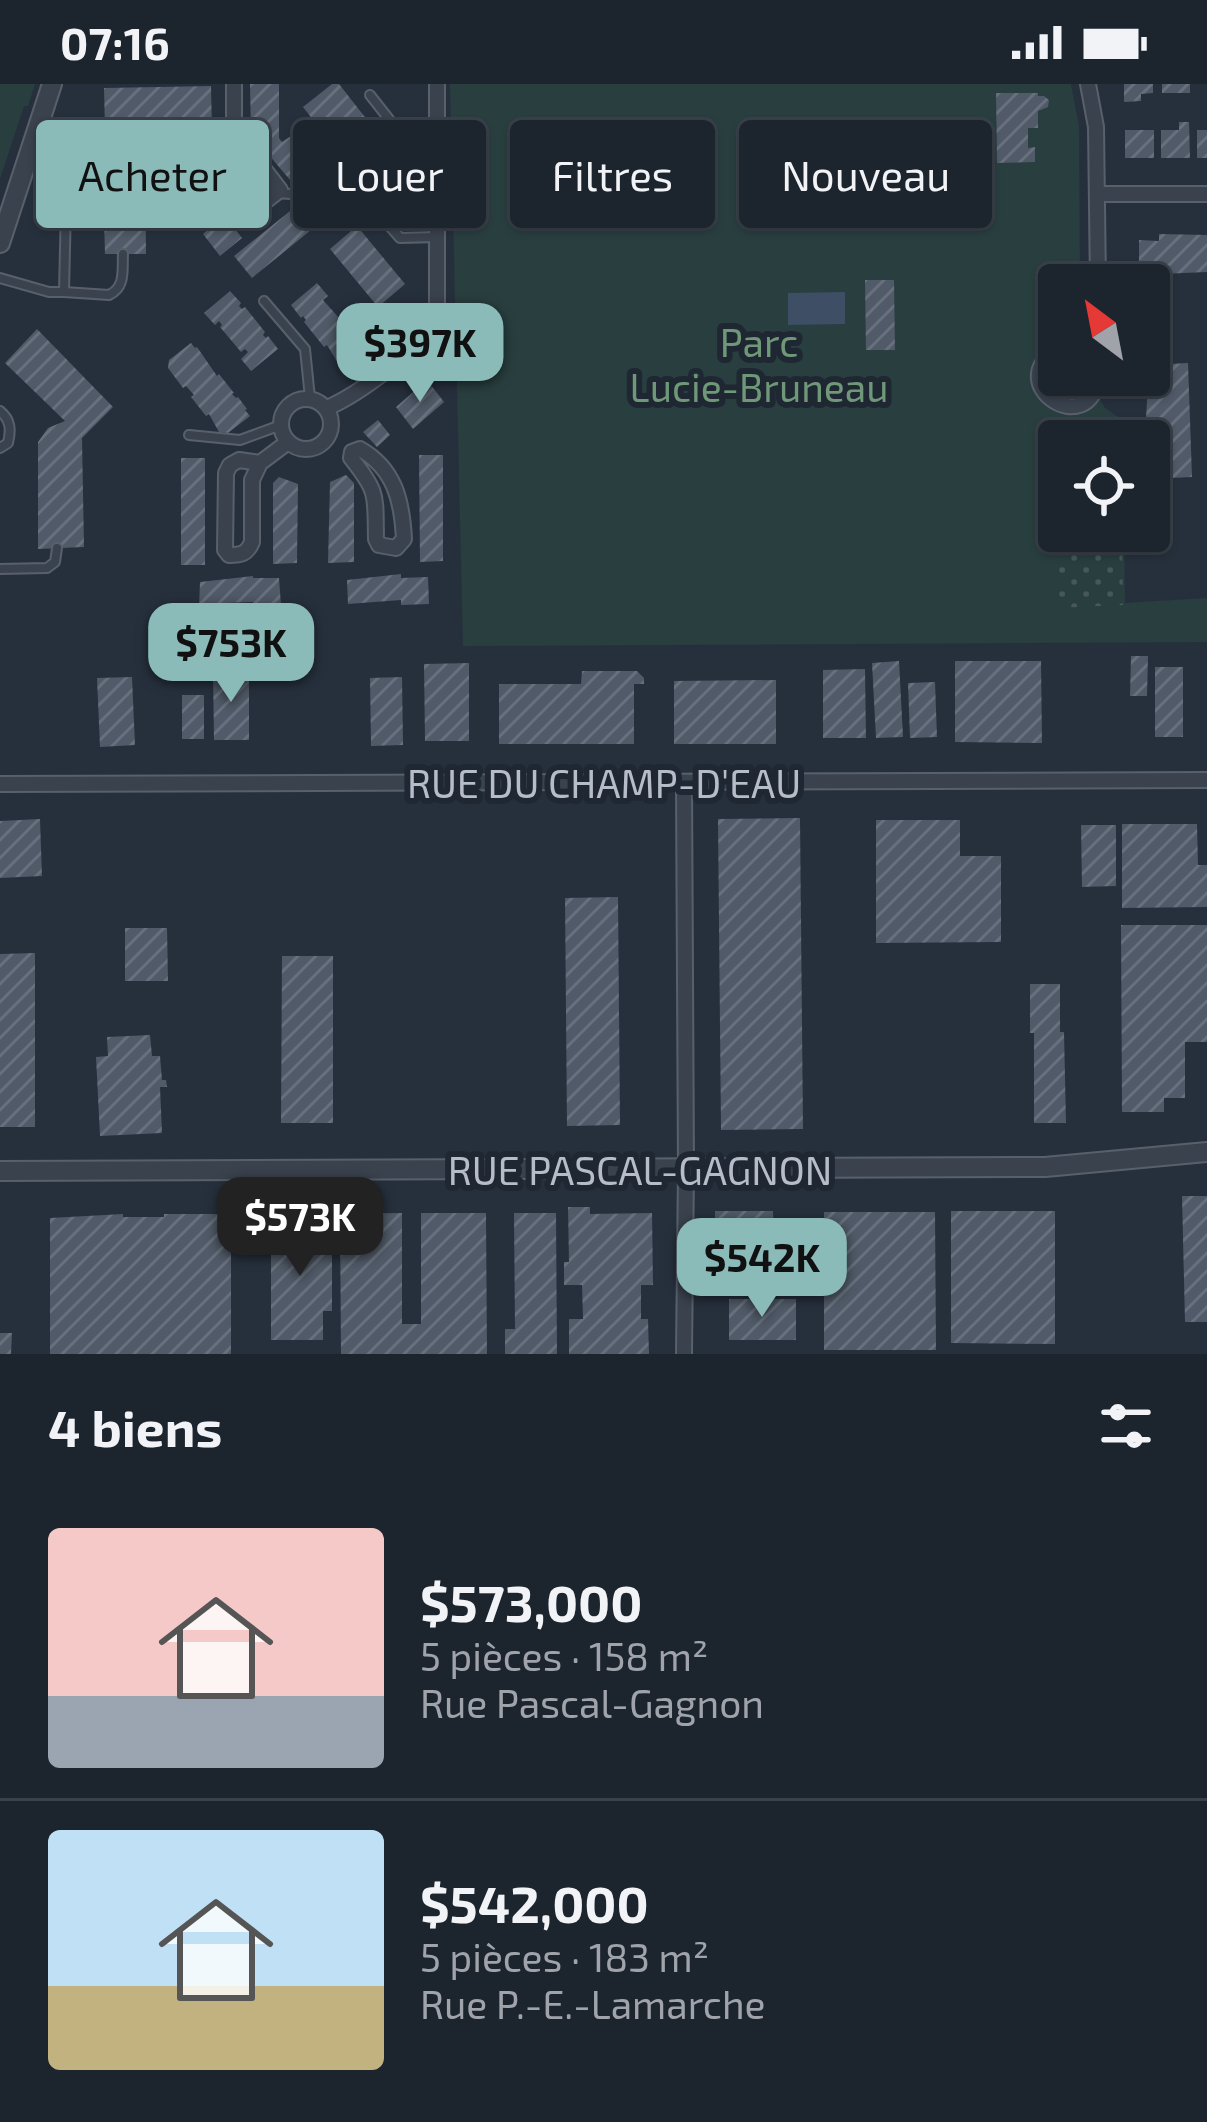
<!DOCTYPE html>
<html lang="fr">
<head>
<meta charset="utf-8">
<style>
  body { margin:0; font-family:"Exo 2",sans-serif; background:#252c36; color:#f1f3f6; height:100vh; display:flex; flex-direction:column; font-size:45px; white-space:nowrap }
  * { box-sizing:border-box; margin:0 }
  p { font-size:39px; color:#a0a4aa }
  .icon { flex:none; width:66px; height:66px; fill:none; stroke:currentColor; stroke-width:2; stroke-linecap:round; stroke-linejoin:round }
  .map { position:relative; height:1270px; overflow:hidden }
  .panel { display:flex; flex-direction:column; background:#1c242e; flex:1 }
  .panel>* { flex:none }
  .hud { position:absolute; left:36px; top:36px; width:1137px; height:108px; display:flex; gap:24px }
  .needle { width:78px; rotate:328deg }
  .buttons { position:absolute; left:1038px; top:180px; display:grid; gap:24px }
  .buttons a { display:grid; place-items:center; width:132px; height:132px; border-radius:12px; background:#1c242e; box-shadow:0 3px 9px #0004,0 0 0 3px #3a414a; font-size:60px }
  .price { position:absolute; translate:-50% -102px; padding:0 27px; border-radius:24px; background:#8bbbb9; color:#111; font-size:39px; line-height:78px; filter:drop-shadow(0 3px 6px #0008) }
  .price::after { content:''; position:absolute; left:50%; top:72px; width:36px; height:27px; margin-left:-18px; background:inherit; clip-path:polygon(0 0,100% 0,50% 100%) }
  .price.current { background:#222; color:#fff }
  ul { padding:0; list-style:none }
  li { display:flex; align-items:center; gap:36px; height:300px; padding:0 48px }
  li+li { border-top:3px solid #3a414a }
  li span { display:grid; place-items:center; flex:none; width:336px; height:240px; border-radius:12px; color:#555 }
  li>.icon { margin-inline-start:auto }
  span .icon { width:144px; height:144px; fill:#fffc; stroke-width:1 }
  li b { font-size:51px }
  h2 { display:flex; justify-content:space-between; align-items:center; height:144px; padding:0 48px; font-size:51px }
  .chip { padding:0 42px; border-radius:12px; background:#1c242e; box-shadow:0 3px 9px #0004,0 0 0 3px #3a414a; font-size:42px; line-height:108px }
  .chip.current { background:#8bbbb9; color:#111 }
  .status { display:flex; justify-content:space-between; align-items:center; height:84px; padding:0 60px; background:#1c242e; direction:ltr }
  .status svg { height:33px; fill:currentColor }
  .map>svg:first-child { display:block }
  .park { fill:#293e3f }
  .garden { fill:url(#garden-dots) }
  .water { fill:#3d4e65 }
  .building { fill:url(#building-hatch) }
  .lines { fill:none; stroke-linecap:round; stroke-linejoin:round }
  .service-casing { stroke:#58606b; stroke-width:12 }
  .minor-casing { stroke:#58606b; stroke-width:18 }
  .tertiary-casing { stroke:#58606b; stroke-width:22 }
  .service { stroke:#3a424e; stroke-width:8 }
  .minor { stroke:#3a424e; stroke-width:14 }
  .tertiary { stroke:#3a424e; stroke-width:18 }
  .labels { text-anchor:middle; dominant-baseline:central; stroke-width:12; stroke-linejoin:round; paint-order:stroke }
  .park-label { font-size:39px; fill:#6f9878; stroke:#1f2733 }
  .street-label { font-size:39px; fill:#b6bdc8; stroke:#1f2733 }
</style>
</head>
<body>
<div class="status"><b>07:16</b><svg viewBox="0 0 49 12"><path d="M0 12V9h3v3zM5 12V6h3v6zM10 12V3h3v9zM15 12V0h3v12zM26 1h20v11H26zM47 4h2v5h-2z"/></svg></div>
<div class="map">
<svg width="1207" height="1270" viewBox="0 0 1207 1270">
  <defs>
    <pattern id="garden-dots" width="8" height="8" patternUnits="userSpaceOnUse" patternTransform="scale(3)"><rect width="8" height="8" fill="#293e3f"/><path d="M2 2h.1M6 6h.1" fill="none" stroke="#465859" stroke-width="1.8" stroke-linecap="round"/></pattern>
    <pattern id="building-hatch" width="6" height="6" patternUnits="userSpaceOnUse" patternTransform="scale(3)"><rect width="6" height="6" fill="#505a68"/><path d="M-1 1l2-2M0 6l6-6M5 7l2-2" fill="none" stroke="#67707c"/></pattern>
  </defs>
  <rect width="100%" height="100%" fill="#26303d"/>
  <g class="park">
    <polygon points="0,0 35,0 28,22 24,22 0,95"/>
    <polygon points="450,0 1071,0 1079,43 1080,201 1059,201 1059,291 1086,291 1105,324 1123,336 1123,357 1059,357 1059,447 1124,447 1125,519 1207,514 1207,558 463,562"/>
  </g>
  <polygon class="garden" points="1097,347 1097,357 1059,357 1059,447 1122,447 1123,521 1055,524 1053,349"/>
  <polygon class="water" points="845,208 845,240 788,241 788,209"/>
  <g class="building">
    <polygon points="250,0 279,0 279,54 282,58 291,52 324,91 302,110 262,63 262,49 251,49"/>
    <polygon points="332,0 339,0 404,83 370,109 303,23"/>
    <polygon points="1124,0 1153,0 1153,9 1141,10 1141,17 1124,18"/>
    <rect x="1162" y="0" width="28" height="9"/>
    <polygon points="211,2 212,45 134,47 134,63 145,64 146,170 105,170 102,64 121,64 121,46 105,46 104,4"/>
    <polygon points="996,9 1038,9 1038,12 1044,12 1049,16 1048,23 1038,27 1038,44 1028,44 1028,64 1035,63 1035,78 997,79"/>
    <polygon points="1179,38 1189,38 1190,74 1161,74 1161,46 1179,46"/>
    <rect x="1125" y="46" width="29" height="28"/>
    <rect x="1197" y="46" width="10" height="28"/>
    <polygon points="238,63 255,85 235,100 242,108 220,125 202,103 222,87 217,80"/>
    <polygon points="305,115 322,137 252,194 234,172"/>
    <polygon points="225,132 242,154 220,172 203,150"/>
    <polygon points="357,142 405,200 378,223 330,165"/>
    <polygon points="1159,150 1207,151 1207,188 1160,190 1160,184 1139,184 1139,156 1159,157"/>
    <polygon points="865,196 894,196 895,266 866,266"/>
    <polygon points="317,199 328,212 323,216 348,244 346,246 349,249 354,245 364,257 338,279 327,261 324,263 304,238 306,236 303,232 301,234 291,221"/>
    <polygon points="230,207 241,219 239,222 242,225 245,223 265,248 263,251 266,254 268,252 278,265 251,287 241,275 248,268 245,265 241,268 220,243 222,241 219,237 215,241 204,229"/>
    <polygon points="37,245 113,323 82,354 84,463 38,465 38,358 48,344 65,337 5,279"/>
    <polygon points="191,259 195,264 197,263 217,292 219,290 234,309 232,310 236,314 238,313 247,325 245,326 250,332 228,349 219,348 209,330 206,332 191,313 194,311 186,302 183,304 168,284 169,276"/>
    <polygon points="1188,279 1192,393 1150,395 1146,335 1149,281"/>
    <polygon points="427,296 444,318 413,345 396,323"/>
    <polygon points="378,336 390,351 377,363 363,348"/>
    <polygon points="419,371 443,371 443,477 420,478"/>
    <rect x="181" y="374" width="24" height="107"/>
    <polygon points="346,391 354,399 354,478 328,479 330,398"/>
    <polygon points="279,393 298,400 297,479 273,480 273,399"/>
    <polygon points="401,490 401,494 428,493 429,520 401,521 401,516 348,520 347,496"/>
    <polygon points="253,492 253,494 279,494 281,521 253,522 253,518 227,519 227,523 199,523 200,498"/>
    <polygon points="1131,572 1148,572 1147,612 1130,612"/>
    <polygon points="899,577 903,653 876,654 872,579"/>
    <polygon points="955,577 1041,577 1042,659 955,658"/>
    <polygon points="469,579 469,657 425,657 424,580"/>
    <rect x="1155" y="583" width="28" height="70"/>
    <polygon points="249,585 249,656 214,656 213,586"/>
    <polygon points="865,585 866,654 823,654 823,586"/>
    <polygon points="582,587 637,587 644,594 644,600 634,600 634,660 499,660 499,600 581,600"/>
    <polygon points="132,593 135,661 100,663 97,594"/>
    <polygon points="402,593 403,661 371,662 370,594"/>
    <polygon points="776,596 776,660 674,660 674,597"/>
    <polygon points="935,598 937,653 910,654 908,599"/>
    <rect x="182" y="611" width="22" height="44"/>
    <polygon points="800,734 803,1045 721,1046 718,735"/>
    <polygon points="40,735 42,792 0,794 0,737"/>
    <polygon points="876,736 960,736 960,772 1001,772 1001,858 876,859"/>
    <polygon points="1122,740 1197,740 1198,781 1207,781 1207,823 1122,824"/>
    <polygon points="1081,741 1116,741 1116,802 1082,803"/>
    <polygon points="618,813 620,1041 567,1042 565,814"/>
    <polygon points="1121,841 1207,841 1207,958 1185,958 1185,1014 1164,1014 1164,1028 1122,1028"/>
    <polygon points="125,844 167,844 168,897 125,897"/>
    <polygon points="35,869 35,1043 0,1043 0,870"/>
    <polygon points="282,872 333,872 333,1039 281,1039"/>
    <polygon points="1030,900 1060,900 1060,948 1064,948 1066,1039 1034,1039 1034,949 1030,949"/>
    <polygon points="150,951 152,972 160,972 162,996 166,996 167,1003 160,1003 162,1049 100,1052 96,973 108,972 107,953"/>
    <polygon points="1182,1112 1207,1112 1207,1238 1185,1238"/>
    <polygon points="568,1123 590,1123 590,1130 652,1129 653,1201 641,1201 641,1235 648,1235 649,1270 569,1270 569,1235 583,1235 582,1201 564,1201 564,1178 569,1178"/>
    <polygon points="715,1127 773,1127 774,1171 715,1171"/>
    <polygon points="951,1127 1055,1127 1055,1260 951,1259"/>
    <polygon points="276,1128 316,1128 316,1152 313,1152 313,1157 332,1157 332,1227 323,1227 323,1256 271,1256 271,1157 276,1157"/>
    <polygon points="824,1128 935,1128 936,1266 824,1266"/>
    <polygon points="402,1129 402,1240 421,1240 421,1129 486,1129 487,1270 341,1270 340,1130"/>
    <polygon points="514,1129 556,1129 557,1270 505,1270 505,1245 515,1245"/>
    <polygon points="123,1130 123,1133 164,1133 164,1130 231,1130 231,1270 50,1270 50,1134"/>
    <rect x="729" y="1215" width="67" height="41"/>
    <polygon points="0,1249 12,1249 11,1270 0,1270"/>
  </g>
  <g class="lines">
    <defs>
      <g id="service">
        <polyline points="370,11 396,44 436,42"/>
        <polyline points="277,109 303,111 323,102 333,114"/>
        <polyline points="220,129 248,130"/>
        <polyline points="386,138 400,154 437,153"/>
        <polyline points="0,194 49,208 64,208 67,79 51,66 35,61"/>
        <path d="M64,208L109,211C126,203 122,186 123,170"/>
        <polyline points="264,217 305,265 310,314"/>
        <path d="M0,327C11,336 11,346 8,359L0,364"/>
        <polyline points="189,351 240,356 281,341"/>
        <polyline points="0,485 47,484 55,478 57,464"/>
      </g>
      <g id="minor">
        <polyline points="234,0 234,46 280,106 249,130"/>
        <polyline points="1088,0 1096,43 1098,201"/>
        <polyline points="1098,110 1207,110"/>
        <path d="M1059,266C999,298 1091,360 1098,291"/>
        <circle cx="306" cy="340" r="25"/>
        <path d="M327,324C357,311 425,263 437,232V0"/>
        <path d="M360,365C395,385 402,417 404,455L396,464L379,461L376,455C375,411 379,409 351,374L352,368Z"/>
        <path d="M260,379L239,376L230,381L226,389L225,466L229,471C241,471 247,470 252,458V396L260,379L288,358"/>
        <polyline points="0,700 1207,696"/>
        <polyline points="684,1270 686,1086 684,698"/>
      </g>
      <g id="tertiary">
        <polyline points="0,159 52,0"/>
        <polyline points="0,1087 1045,1083 1207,1068"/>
      </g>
    </defs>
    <use href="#service" class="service-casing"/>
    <use href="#minor" class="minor-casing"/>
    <use href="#tertiary" class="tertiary-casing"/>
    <use href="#service" class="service"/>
    <use href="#minor" class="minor"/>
    <use href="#tertiary" class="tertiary"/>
  </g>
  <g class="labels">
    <g class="park-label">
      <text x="759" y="257">Parc<tspan x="759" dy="45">Lucie-Bruneau</tspan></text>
    </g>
    <g class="street-label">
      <text x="604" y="698">RUE DU CHAMP-D'EAU</text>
      <text x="640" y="1085">RUE PASCAL-GAGNON</text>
    </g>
  </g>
</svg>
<div class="buttons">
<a><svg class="needle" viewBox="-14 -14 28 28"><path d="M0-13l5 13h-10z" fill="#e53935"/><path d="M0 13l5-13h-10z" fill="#a0a4aa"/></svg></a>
<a><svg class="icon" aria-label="locate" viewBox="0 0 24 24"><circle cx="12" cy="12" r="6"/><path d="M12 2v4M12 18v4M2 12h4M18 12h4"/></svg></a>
</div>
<b class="price" style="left:420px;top:321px">$397K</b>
<b class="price" style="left:231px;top:621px">$753K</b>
<b class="price current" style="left:300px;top:1195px">$573K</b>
<b class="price" style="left:762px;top:1236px">$542K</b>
<div class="hud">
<a class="chip current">Acheter</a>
<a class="chip">Louer</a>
<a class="chip">Filtres</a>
<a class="chip">Nouveau</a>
</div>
</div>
<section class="panel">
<h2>4 biens<svg class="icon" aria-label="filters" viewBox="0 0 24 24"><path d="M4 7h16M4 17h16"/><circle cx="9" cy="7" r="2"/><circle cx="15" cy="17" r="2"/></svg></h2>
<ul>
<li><span style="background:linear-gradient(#f6c9c9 70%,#9aa5b1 0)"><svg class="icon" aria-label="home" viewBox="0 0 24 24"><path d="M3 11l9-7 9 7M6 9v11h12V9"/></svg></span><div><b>$573,000</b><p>5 pièces · 158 m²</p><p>Rue Pascal-Gagnon</p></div></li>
<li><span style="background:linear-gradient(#bfe0f5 65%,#c2b280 0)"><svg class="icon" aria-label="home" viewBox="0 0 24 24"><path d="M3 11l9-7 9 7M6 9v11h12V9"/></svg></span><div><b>$542,000</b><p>5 pièces · 183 m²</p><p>Rue P.-E.-Lamarche</p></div></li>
</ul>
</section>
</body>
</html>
